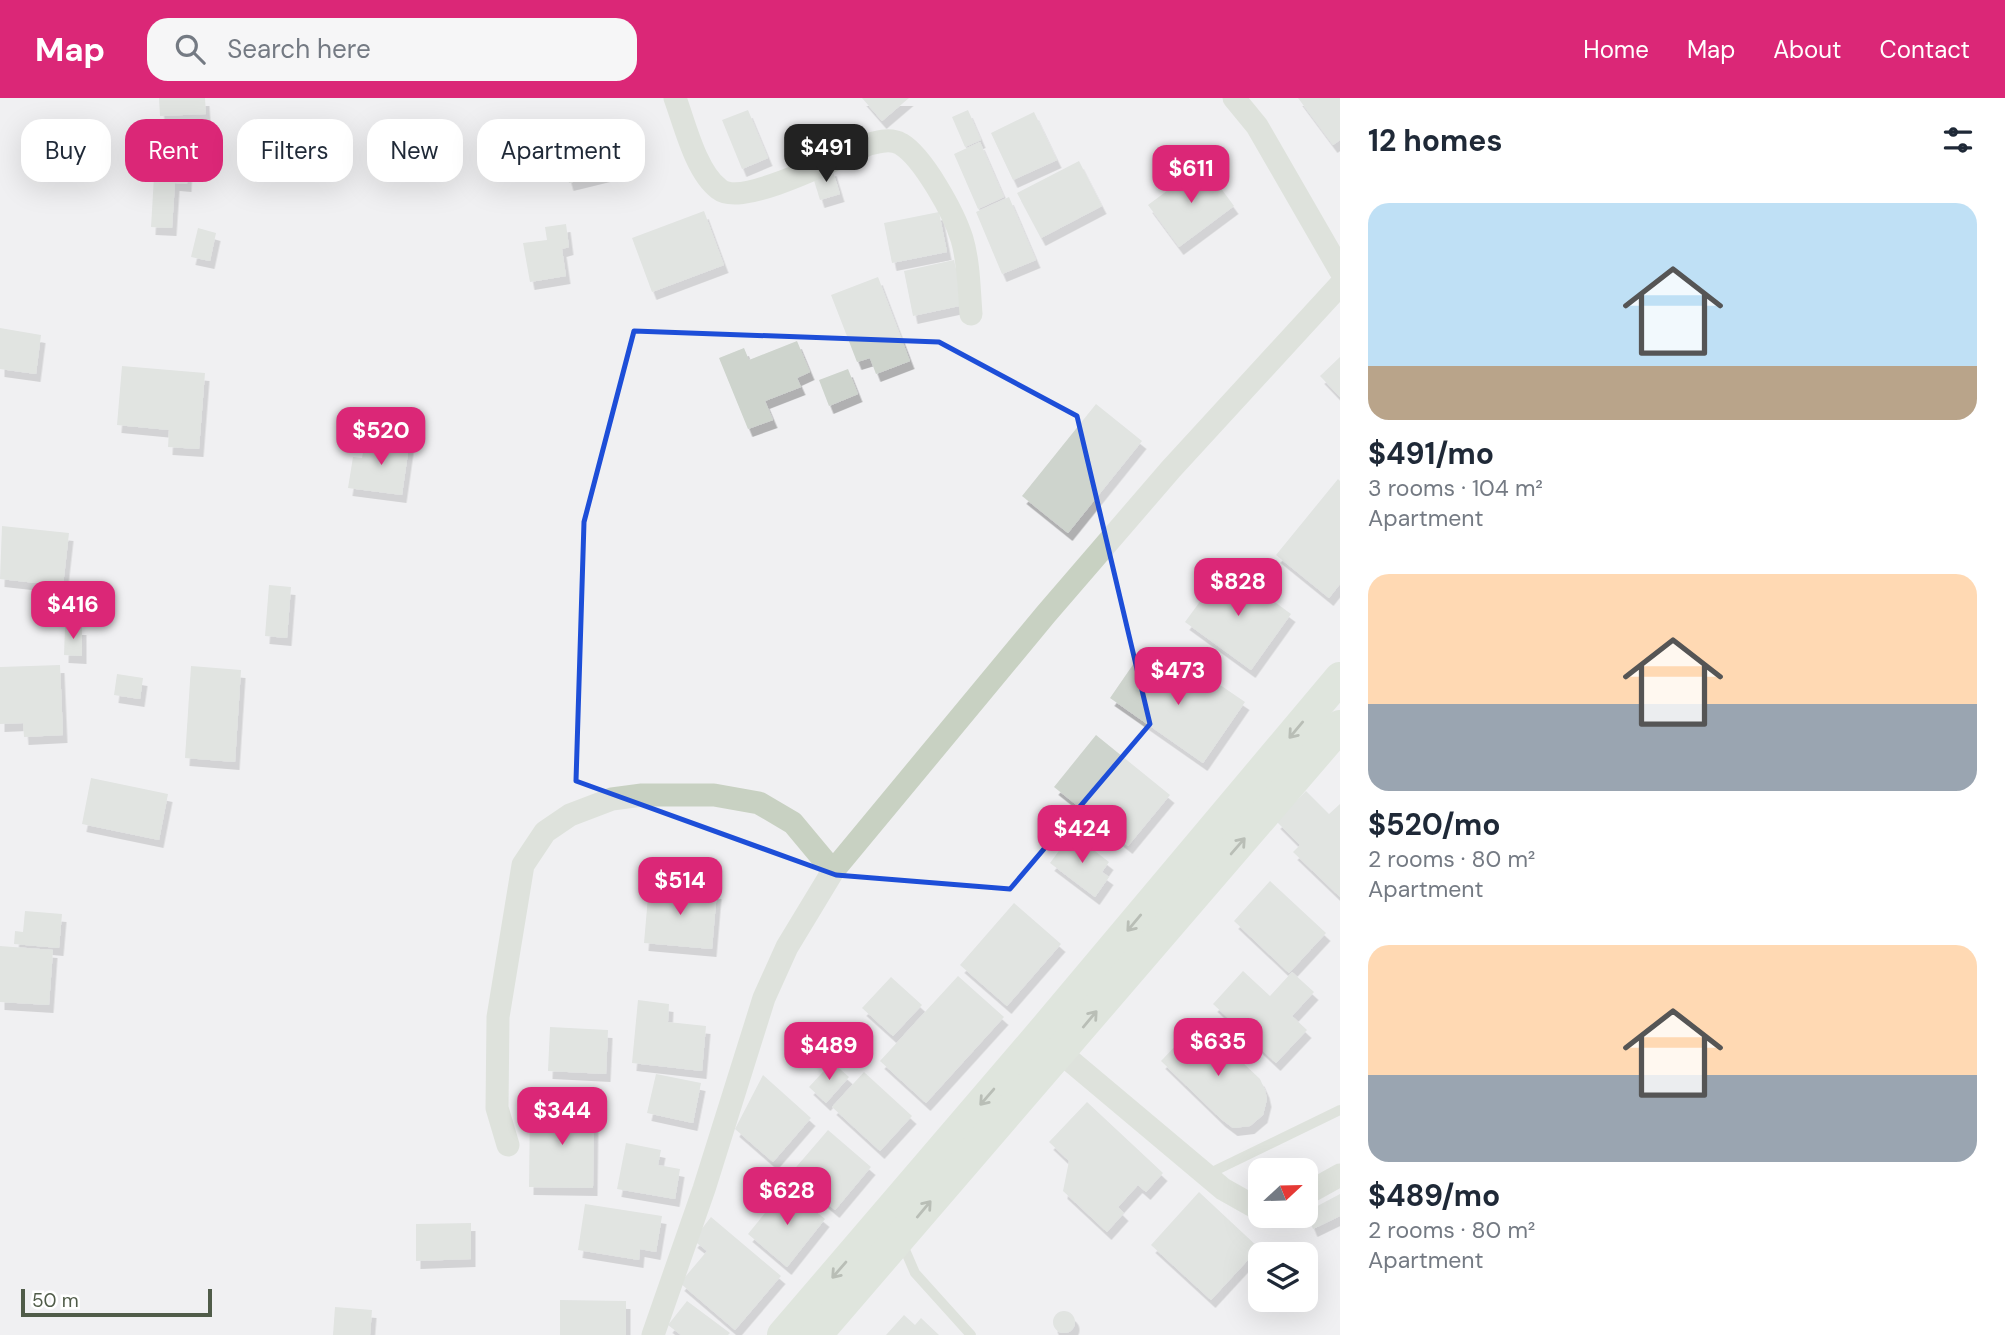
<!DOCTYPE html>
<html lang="en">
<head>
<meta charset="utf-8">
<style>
  body { margin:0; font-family:"DM Sans",sans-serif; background:#f6f6f7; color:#1f2937; height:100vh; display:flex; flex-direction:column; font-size:26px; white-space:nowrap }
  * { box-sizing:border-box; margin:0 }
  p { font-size:23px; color:#747a83 }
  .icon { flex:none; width:38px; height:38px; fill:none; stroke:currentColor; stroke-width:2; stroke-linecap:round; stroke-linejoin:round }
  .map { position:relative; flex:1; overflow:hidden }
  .side { display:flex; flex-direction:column; background:#fff; width:665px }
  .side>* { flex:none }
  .banner { position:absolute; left:21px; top:21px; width:665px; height:63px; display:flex; gap:14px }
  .needle { width:46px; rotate:68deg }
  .tools { position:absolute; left:1248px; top:1060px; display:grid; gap:14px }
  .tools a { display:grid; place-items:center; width:70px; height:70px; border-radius:14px; background:#fff; box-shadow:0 7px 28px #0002; font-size:35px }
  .scale { position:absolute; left:21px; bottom:18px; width:191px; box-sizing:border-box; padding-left:7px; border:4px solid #505c49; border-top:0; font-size:19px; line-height:24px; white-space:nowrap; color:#505c49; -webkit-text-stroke:5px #fff; paint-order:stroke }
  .price { position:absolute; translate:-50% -60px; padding:0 16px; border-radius:14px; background:#db2777; color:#fff; font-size:23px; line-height:46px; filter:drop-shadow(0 2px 4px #0008) }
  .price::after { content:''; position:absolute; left:50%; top:42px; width:21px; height:16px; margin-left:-10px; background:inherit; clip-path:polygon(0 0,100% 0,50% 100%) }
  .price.current { background:#222; color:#fff }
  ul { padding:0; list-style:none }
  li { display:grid; align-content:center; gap:14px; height:371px; padding:0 28px }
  li span { display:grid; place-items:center; height:217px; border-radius:21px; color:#555 }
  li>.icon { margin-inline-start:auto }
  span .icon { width:126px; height:126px; fill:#fffc; stroke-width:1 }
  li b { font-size:30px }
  h2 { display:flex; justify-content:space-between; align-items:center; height:84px; padding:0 28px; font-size:30px }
  .chip { padding:0 24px; border-radius:21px; background:#fff; box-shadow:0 7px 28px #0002; font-size:24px; line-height:63px }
  .chip.current { background:#db2777; color:#fff }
  header { display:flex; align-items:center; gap:42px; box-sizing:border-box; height:98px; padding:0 35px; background:#db2777; color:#fff }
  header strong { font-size:33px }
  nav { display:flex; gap:38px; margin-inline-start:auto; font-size:24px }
  .search { width:490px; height:63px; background:#f6f6f7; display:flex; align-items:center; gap:18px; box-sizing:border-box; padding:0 24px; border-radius:21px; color:#747a83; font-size:26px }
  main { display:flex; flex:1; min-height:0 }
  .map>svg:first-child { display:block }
  .building { fill:#ced4cd; filter:url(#shadow) }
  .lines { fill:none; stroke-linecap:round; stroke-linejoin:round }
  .lane { stroke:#c8d1c2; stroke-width:10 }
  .street { stroke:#c8d1c2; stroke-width:23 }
  .secondary { stroke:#cad7c4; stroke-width:32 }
  .oneway { stroke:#75816e }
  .marked { fill:none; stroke:#1d4ed8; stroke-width:5; stroke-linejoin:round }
</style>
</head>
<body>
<header>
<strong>Map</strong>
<div class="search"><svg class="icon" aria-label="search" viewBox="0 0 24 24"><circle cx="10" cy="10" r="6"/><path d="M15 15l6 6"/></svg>Search here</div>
<nav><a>Home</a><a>Map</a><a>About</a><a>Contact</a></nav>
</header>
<main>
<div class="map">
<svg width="1340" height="1237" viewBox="0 0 1340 1237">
  <defs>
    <filter id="shadow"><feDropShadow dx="4.5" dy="8" stdDeviation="0" flood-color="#0004"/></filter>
  </defs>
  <rect width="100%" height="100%" fill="#f0f0f2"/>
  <g class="building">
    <polygon points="159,0 205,0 206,16 160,18"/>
    <polygon points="862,0 909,0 882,23"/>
    <polygon points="1298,0 1340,0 1340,42 1333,47"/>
    <polygon points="748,12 768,60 742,71 722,22"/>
    <polygon points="968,12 981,42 965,49 952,19"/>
    <polygon points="1034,14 1057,62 1013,82 991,35"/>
    <polygon points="606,27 618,73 569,85 557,40"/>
    <polygon points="980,44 1004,99 978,111 954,56"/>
    <polygon points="156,45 177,47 176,62 188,63 187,86 175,85 172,130 151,129"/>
    <polygon points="1079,63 1102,108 1041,140 1017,95"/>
    <polygon points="1203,66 1234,108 1179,149 1148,107"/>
    <polygon points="832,70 840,96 820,102 812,76"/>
    <polygon points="1009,99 1036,162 1002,176 976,114"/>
    <polygon points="704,113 724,167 652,194 632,140"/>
    <polygon points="939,114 947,154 892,165 884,125"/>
    <polygon points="566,126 569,149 562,151 566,178 530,184 523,145 547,142 545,129"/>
    <polygon points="198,130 216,135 210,163 191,159"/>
    <polygon points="954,162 964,207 913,218 904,173"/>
    <polygon points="878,179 910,263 876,276 870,260 857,264 831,197"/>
    <polygon points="0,230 41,237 36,276 0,271"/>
    <polygon points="797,243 810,274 797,280 801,289 765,303 773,322 748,331 719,260 744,250 749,262"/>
    <polygon points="1340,259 1340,299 1320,278"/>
    <polygon points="122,268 205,275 199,351 168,349 169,332 117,327"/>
    <polygon points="848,271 858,296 829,308 819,282"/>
    <polygon points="1096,306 1142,343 1068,435 1022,398"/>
    <polygon points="387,338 410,341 402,397 348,390 353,359 362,360 364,348 373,349 374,341 387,343"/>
    <polygon points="1338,381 1340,383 1340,486 1329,500 1276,457"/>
    <polygon points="2,428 69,435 63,488 0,481"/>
    <polygon points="1226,468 1291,516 1251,572 1185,524"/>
    <polygon points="269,487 291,489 287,540 265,538"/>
    <polygon points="65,529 82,529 82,558 64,557"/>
    <polygon points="1141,555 1196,594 1207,578 1245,604 1203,665 1110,600"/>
    <polygon points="60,567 63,637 24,639 23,625 0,626 0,569"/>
    <polygon points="191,568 241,572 235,664 185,660"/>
    <polygon points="117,576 143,580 140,601 114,597"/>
    <polygon points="1096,637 1170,697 1128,748 1054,689"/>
    <polygon points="91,680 168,696 159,742 82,726"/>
    <polygon points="1306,693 1329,716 1340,706 1340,799 1293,754 1300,747 1276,723"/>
    <polygon points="1072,735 1109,764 1102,774 1109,779 1095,799 1050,765"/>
    <polygon points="1270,783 1326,835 1289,875 1234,823"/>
    <polygon points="649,787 717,793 712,851 644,845"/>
    <polygon points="1014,805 1061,846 1007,908 960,867"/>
    <polygon points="25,813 62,816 59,850 14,846 15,833 23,834"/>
    <polygon points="0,848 53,852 49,907 0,904"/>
    <polygon points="1243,873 1270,898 1292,874 1314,894 1292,918 1307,932 1276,965 1213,906"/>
    <polygon points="958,878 1004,919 926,1005 880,963"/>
    <polygon points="891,879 922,907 893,938 862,910"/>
    <polygon points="638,902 669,906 668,924 706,928 702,973 632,965"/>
    <polygon points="1199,923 1260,981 1265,992 1267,1001 1263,1017 1250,1028 1233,1030 1221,1021 1161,963"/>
    <polygon points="550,929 608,932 606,976 548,973"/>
    <polygon points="832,964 849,979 826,1005 809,989"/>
    <polygon points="864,974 912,1018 880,1053 832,1009"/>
    <polygon points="656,976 701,985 693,1025 647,1015"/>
    <polygon points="763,977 811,1020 773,1064 735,1031"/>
    <polygon points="1087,1004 1163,1075 1146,1094 1138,1087 1118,1109 1124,1115 1107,1134 1063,1093 1069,1063 1049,1044"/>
    <polygon points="530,1008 594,1009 593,1090 529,1089"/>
    <polygon points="828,1032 871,1069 835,1112 791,1075"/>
    <polygon points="626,1045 661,1052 658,1067 680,1071 675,1101 617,1091"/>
    <polygon points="786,1089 825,1121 787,1169 748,1136"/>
    <polygon points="1199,1094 1259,1150 1211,1202 1151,1147"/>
    <polygon points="1340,1096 1340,1118 1313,1131 1306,1114"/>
    <polygon points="585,1106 662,1118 656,1154 640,1151 639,1162 578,1152"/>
    <polygon points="711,1119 781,1178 735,1232 680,1185 707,1153 693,1142"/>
    <polygon points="471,1125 471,1161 416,1163 416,1126"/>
    <polygon points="560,1202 626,1203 626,1237 560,1237"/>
    <polygon points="687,1203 730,1235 728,1237 681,1237 668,1227"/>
    <polygon points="335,1209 372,1212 370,1237 333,1237"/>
    <circle cx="1064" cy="1224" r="11"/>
    <polygon points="904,1217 915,1227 921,1220 939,1237 886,1237"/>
  </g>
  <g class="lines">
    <g class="lane">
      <polyline points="1206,1077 1340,1012"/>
      <polyline points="902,1145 915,1175 971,1237"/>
    </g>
    <g class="street">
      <path d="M675,0C685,27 696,74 719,91C742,110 841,58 869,46C880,44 890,40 901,46C923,59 954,115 962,141C969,165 969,191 971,216"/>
      <polyline points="1234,0 1257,28 1340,172"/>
      <polyline points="1048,944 1223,1091 1255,1109 1260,1108"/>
      <polyline points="508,1047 497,1010 498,919 523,767 545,734 570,717 612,701 642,697 714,697 759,705 793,725 833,773"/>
      <polyline points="1306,1096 1340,1077"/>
      <polyline points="653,1237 704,1091 764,900 787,849 833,773 1046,516 1171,371 1340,187"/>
    </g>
    <g class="secondary">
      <polyline points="783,1237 1040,937 1340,580"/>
      <polyline points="816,1237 1340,628"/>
    </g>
  </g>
  <defs><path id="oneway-shaft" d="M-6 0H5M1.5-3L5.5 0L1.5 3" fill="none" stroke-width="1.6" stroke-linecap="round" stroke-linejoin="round" transform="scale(1.75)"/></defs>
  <g class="oneway">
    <use href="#oneway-shaft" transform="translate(1296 632) rotate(130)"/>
    <use href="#oneway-shaft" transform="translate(1238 748) rotate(-49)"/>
    <use href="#oneway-shaft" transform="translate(1134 825) rotate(130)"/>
    <use href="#oneway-shaft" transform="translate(1090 921) rotate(-50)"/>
    <use href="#oneway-shaft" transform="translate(987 999) rotate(131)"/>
    <use href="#oneway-shaft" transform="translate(924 1111) rotate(-50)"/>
    <use href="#oneway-shaft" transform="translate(839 1172) rotate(131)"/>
  </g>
  <path d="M0 0H1340V1237H0ZM634,233L939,244L1077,318L1150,626L1010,791L836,777L576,683L584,424Z" fill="#f0f0f2" fill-opacity=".55" fill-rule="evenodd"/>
  <path class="marked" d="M634,233L939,244L1077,318L1150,626L1010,791L836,777L576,683L584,424Z"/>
</svg>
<div class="tools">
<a><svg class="needle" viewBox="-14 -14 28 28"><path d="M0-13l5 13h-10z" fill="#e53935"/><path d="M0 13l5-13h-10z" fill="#747a83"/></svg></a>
<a><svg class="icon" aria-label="layers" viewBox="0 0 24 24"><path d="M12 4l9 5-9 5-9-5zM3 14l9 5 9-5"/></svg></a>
</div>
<div class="scale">50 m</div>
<b class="price current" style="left:826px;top:86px">$491</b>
<b class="price" style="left:1191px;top:107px">$611</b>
<b class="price" style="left:381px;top:369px">$520</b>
<b class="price" style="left:1238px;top:520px">$828</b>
<b class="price" style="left:73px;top:543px">$416</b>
<b class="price" style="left:1178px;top:609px">$473</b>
<b class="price" style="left:1082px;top:767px">$424</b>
<b class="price" style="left:680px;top:819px">$514</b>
<b class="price" style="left:1218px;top:980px">$635</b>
<b class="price" style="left:829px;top:984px">$489</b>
<b class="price" style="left:562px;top:1049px">$344</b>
<b class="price" style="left:787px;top:1129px">$628</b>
<div class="banner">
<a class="chip">Buy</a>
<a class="chip current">Rent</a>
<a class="chip">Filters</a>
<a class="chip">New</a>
<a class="chip">Apartment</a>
</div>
</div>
<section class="side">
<h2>12 homes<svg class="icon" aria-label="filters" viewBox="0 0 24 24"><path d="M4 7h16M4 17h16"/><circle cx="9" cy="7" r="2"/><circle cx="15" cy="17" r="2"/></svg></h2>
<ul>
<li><span style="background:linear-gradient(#bfe0f5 75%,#b9a48a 0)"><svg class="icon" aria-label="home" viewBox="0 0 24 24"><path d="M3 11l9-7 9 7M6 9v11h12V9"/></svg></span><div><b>$491/mo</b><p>3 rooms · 104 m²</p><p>Apartment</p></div></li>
<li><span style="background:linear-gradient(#ffd9b3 60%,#9aa5b1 0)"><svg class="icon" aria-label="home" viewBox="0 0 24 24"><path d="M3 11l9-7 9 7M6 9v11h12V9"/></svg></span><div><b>$520/mo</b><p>2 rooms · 80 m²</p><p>Apartment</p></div></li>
<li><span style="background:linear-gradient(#ffd9b3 60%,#9aa5b1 0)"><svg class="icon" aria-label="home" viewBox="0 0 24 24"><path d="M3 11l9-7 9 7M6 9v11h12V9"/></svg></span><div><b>$489/mo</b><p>2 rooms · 80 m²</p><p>Apartment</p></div></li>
</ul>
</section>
</main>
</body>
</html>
